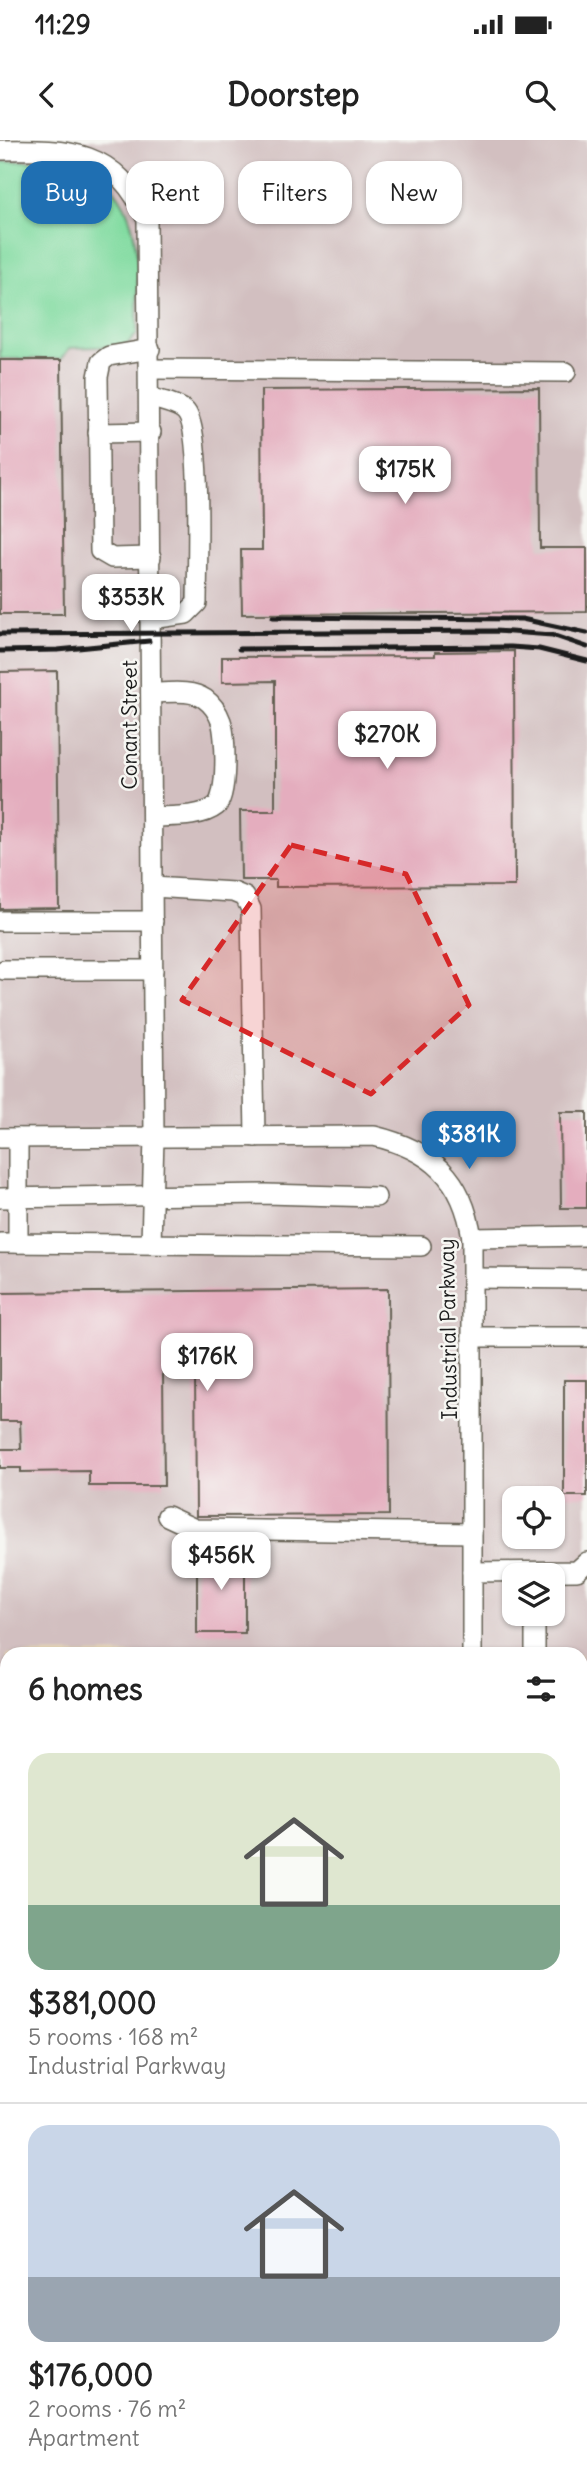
<!DOCTYPE html>
<html lang="en">
<head>
<meta charset="utf-8">
<style>
  body { margin:0; font-family:Delius,sans-serif; background:#f6f6f6; color:#222; height:100vh; display:flex; flex-direction:column; font-size:26px; white-space:nowrap }
  * { box-sizing:border-box; margin:0 }
  p { font-size:23px; color:#767676 }
  .icon { flex:none; width:38px; height:38px; fill:none; stroke:currentColor; stroke-width:2; stroke-linecap:round; stroke-linejoin:round }
  .map { position:relative; flex:1; overflow:hidden }
  .drawer { position:absolute; left:0px; top:1507px; width:588px; height:842px; display:flex; flex-direction:column; background:#fff; border-radius:21px 21px 0 0; box-shadow:0 2px 5px #0004 }
  .drawer>* { flex:none }
  .hud { position:absolute; left:21px; top:21px; width:546px; height:63px; display:flex; gap:14px }
  .tools { position:absolute; left:502px; top:1346px; display:grid; gap:14px }
  .tools a { display:grid; place-items:center; width:63px; height:63px; border-radius:14px; background:#fff; box-shadow:0 2px 5px #0004; font-size:35px }
  .price { position:absolute; translate:-50% -60px; padding:0 16px; border-radius:14px; background:#fff; color:#222; font-size:23px; line-height:46px; filter:drop-shadow(0 2px 4px #0008) }
  .price::after { content:''; position:absolute; left:50%; top:42px; width:21px; height:16px; margin-left:-10px; background:inherit; clip-path:polygon(0 0,100% 0,50% 100%) }
  .price.active { background:#1f6fb2; color:#fff }
  ul { padding:0; list-style:none }
  li { display:grid; align-content:center; gap:14px; height:371px; padding:0 28px }
  li+li { border-top:2px solid #e0e0e0 }
  li span { display:grid; place-items:center; height:217px; border-radius:21px; color:#555 }
  li>.icon { margin-inline-start:auto }
  span .icon { width:126px; height:126px; fill:#fffc; stroke-width:1 }
  li b { font-size:30px }
  h2 { display:flex; justify-content:space-between; align-items:center; height:84px; padding:0 28px; font-size:30px }
  .tag { padding:0 24px; border-radius:21px; background:#fff; box-shadow:0 2px 5px #0004; font-size:24px; line-height:63px }
  .tag.active { background:#1f6fb2; color:#fff }
  .status { display:flex; justify-content:space-between; align-items:center; height:49px; padding:0 35px; background:#fff; direction:ltr }
  .status svg { height:19px; fill:currentColor }
  header { display:flex; justify-content:space-between; align-items:center; height:91px; padding:0 28px; background:#fff; font-size:32px; font-weight:800 }
  .map>svg:first-child { display:block }
  .industrial { fill:#d2bfc0; fill-rule:evenodd }
  .green { fill:#81dba0; stroke:#4e7c5e; stroke-width:2 }
  .building { fill:#e4adbe }
  .lines { fill:none; stroke-linecap:round; stroke-linejoin:round }
  .minor-casing { stroke:#656053; stroke-width:22 }
  .minor { stroke:#fff; stroke-width:19 }
  .rail { stroke:#1c1c1c; stroke-width:5 }
  .marked { fill:#d62828; fill-opacity:0.2; stroke:#d62828; stroke-width:5; stroke-dasharray:14 9; stroke-linejoin:round }
  .labels { text-anchor:middle; dominant-baseline:central; stroke-width:5; stroke-linejoin:round; paint-order:stroke }
  .street-label { font-size:21px; fill:#1c1c1c; stroke:#f6f6f2 }
</style>
</head>
<body>
<div class="status"><b>11:29</b><svg viewBox="0 0 49 12"><path d="M0 12V9h3v3zM5 12V6h3v6zM10 12V3h3v9zM15 12V0h3v12zM26 1h20v11H26zM47 4h2v5h-2z"/></svg></div>
<header><svg class="icon" aria-label="back" viewBox="0 0 24 24"><path d="M15 5l-7 7 7 7"/></svg>Doorstep<svg class="icon" aria-label="search" viewBox="0 0 24 24"><circle cx="10" cy="10" r="6"/><path d="M15 15l6 6"/></svg></header>
<div class="map">
<svg width="587" height="2348" viewBox="0 0 587 2348">
  <rect width="100%" height="100%" fill="#f6f6f2"/>
  <filter id="ink" filterUnits="userSpaceOnUse"><feTurbulence type="fractalNoise" baseFrequency=".0143" numOctaves="2"/><feDisplacementMap in="SourceGraphic" scale="14" xChannelSelector="R" yChannelSelector="G"/><feConvolveMatrix kernelMatrix="1 2 1 2 8 2 1 2 1" color-interpolation-filters="sRGB"/></filter>
  <filter id="wash" filterUnits="userSpaceOnUse"><feTurbulence type="fractalNoise" baseFrequency=".00686" numOctaves="4" result="noise"/><feDisplacementMap in="SourceGraphic" scale="28" xChannelSelector="R" yChannelSelector="G"/><feGaussianBlur stdDeviation="1.57" result="paint"/><feColorMatrix in="noise" values="0 0 0 0 0 0 0 0 0 0 0 0 0 0 0 0 0 1.4 0 .05"/><feComposite in="paint" operator="in"/></filter>
  <g filter="url(#wash)">
    <rect width="100%" height="100%" fill="#ecddba"/>
    <path class="industrial" d="M0,0H587V2348H0ZM514,1358H553V1396H514ZM514,1435H553V1474H514ZM7,1514H581V2342H7Z"/>
    <path class="green" d="M0,22C19,22 41,19 60,22C150,36 137,126 137,194L125,206L70,208L61,219H0Z"/>
    <g id="blocks">
      <g class="building">
        <polygon points="0,220 61,220 64,474 0,474"/>
        <polygon points="539,248 540,408 587,408 587,472 242,474 241,410 262,410 261,250"/>
        <polygon points="514,511 515,746 276,747 276,740 241,740 240,671 275,671 275,541 222,542 222,517 435,516 435,512"/>
        <polygon points="57,531 59,768 0,769 0,532"/>
        <polygon points="560,972 587,972 587,1068 561,1068"/>
        <polygon points="388,1149 389,1375 196,1376 195,1228 163,1228 164,1346 89,1346 89,1331 21,1332 21,1328 0,1328 0,1309 21,1309 20,1281 0,1281 0,1153"/>
        <rect x="564" y="1240" width="23" height="116"/>
        <rect x="197" y="1412" width="48" height="81"/>
      </g>
    </g>
  </g>
  <g filter="url(#ink)">
    <use href="#blocks" fill-opacity="0" stroke="#656053" stroke-width="2"/>
    <g class="lines">
      <defs>
        <g id="minor">
          <path d="M0,10C69,9 116,8 147,80L154,998L151,1103"/>
          <polyline points="150,209 109,216 101,222 98,237 100,411 112,418 151,417"/>
          <polyline points="150,229 566,232"/>
          <path d="M150,257C160,261 178,264 185,271C203,288 197,432 197,463L186,474L151,479"/>
          <polyline points="98,293 151,292"/>
          <path d="M152,553C168,553 191,549 205,559C212,564 218,573 221,581C226,595 228,656 216,666C201,678 171,676 152,677"/>
          <polyline points="153,747 233,752 245,757 251,769 255,997"/>
          <polyline points="0,781 153,781"/>
          <polyline points="4,830 153,830"/>
          <path d="M0,998L374,996C432,1010 463,1038 472,1098V1514"/>
          <polyline points="18,998 18,1103"/>
          <polyline points="0,1058 266,1054 376,1057"/>
          <polyline points="472,1098 587,1096"/>
          <polyline points="0,1103 421,1106"/>
          <polyline points="473,1138 587,1139"/>
          <polyline points="472,1197 587,1197"/>
          <polyline points="167,1376 195,1389 472,1393"/>
          <polyline points="472,1432 577,1431 587,1422"/>
          <polyline points="535,1474 535,1514"/>
          <polyline points="581,1677 587,1677"/>
          <polyline points="581,1722 587,1722"/>
          <polyline points="581,2271 587,2271"/>
          <polyline points="401,2342 401,2348"/>
          <polyline points="474,2342 474,2348"/>
        </g>
      </defs>
      <use href="#minor" class="minor-casing"/>
      <use href="#minor" class="minor"/>
      <g class="rail">
        <polyline points="273,477 522,479 587,493"/>
        <polyline points="0,494 495,491 552,495 587,507"/>
        <polyline points="239,509 511,507 539,509 587,521"/>
        <polyline points="0,511 58,510 149,501"/>
      </g>
    </g>
  </g>
  <path class="marked" d="M291,705L406,734L469,865L371,954L182,860Z"/>
  <g class="labels">
    <g class="street-label">
      <text transform="translate(129 585) rotate(-90)">Conant Street</text>
      <text transform="translate(448 1189) rotate(-91)">Industrial Parkway</text>
    </g>
  </g>
</svg>
<div class="tools">
<a><svg class="icon" aria-label="locate" viewBox="0 0 24 24"><circle cx="12" cy="12" r="6"/><path d="M12 2v4M12 18v4M2 12h4M18 12h4"/></svg></a>
<a><svg class="icon" aria-label="layers" viewBox="0 0 24 24"><path d="M12 4l9 5-9 5-9-5zM3 14l9 5 9-5"/></svg></a>
</div>
<b class="price" style="left:405px;top:366px">$175K</b>
<b class="price" style="left:131px;top:494px">$353K</b>
<b class="price" style="left:387px;top:631px">$270K</b>
<b class="price active" style="left:469px;top:1031px">$381K</b>
<b class="price" style="left:207px;top:1253px">$176K</b>
<b class="price" style="left:221px;top:1452px">$456K</b>
<div class="hud">
<a class="tag active">Buy</a>
<a class="tag">Rent</a>
<a class="tag">Filters</a>
<a class="tag">New</a>
</div>
<section class="drawer">
<h2>6 homes<svg class="icon" aria-label="filters" viewBox="0 0 24 24"><path d="M4 7h16M4 17h16"/><circle cx="9" cy="7" r="2"/><circle cx="15" cy="17" r="2"/></svg></h2>
<ul>
<li><span style="background:linear-gradient(#dfe7d0 70%,#7fa58c 0)"><svg class="icon" aria-label="home" viewBox="0 0 24 24"><path d="M3 11l9-7 9 7M6 9v11h12V9"/></svg></span><div><b>$381,000</b><p>5 rooms · 168 m²</p><p>Industrial Parkway</p></div></li>
<li><span style="background:linear-gradient(#c9d6e8 70%,#9aa5b1 0)"><svg class="icon" aria-label="home" viewBox="0 0 24 24"><path d="M3 11l9-7 9 7M6 9v11h12V9"/></svg></span><div><b>$176,000</b><p>2 rooms · 76 m²</p><p>Apartment</p></div></li>
</ul>
</section>
</div>
</body>
</html>
